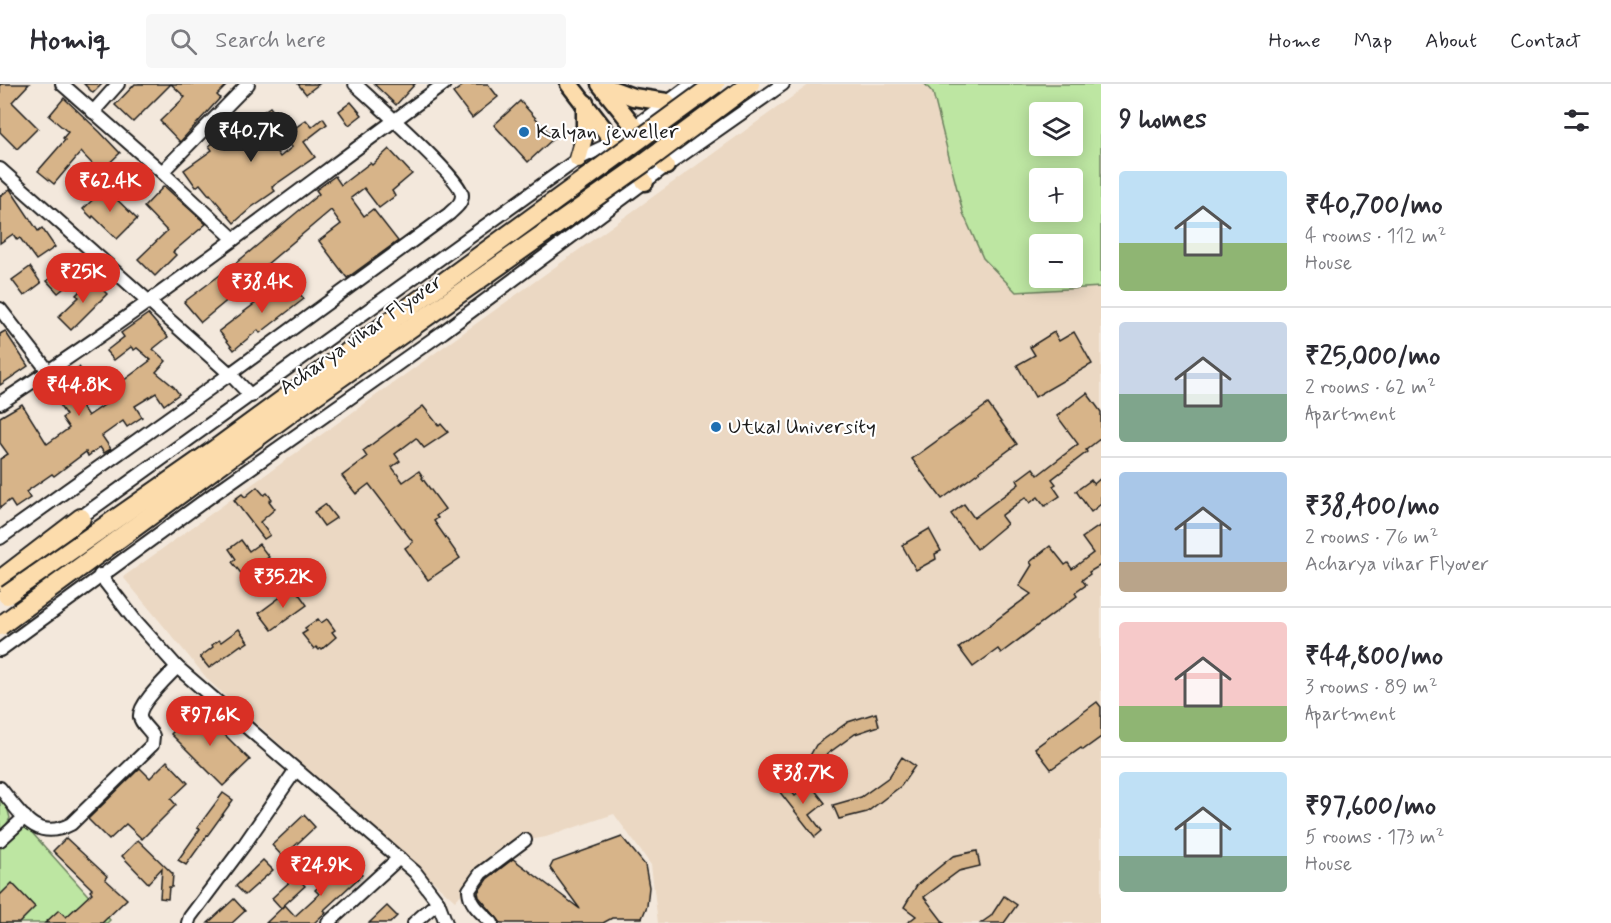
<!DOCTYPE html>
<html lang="en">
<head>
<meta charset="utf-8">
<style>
  body { margin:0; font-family:Mynerve,sans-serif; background:#f7f7f7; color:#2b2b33; height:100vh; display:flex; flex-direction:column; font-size:22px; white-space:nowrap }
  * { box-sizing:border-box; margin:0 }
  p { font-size:20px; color:#7c7c81 }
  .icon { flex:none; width:33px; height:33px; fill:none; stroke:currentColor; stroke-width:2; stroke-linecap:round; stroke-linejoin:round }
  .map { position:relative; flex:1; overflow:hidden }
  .panel { display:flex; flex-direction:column; background:#fff; width:510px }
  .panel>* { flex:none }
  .tools { position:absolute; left:1029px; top:18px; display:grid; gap:12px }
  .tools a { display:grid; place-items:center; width:54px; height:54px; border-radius:6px; background:#fff; box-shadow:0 3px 15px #0003; font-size:30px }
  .price { position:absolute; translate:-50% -51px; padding:0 14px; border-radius:21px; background:#d93025; color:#fff; font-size:20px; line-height:39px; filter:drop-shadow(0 2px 3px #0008) }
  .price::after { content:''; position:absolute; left:50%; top:36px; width:18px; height:14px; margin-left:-9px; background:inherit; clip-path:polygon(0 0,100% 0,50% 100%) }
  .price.selected { background:#222; color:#fff }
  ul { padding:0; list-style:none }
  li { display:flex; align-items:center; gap:18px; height:150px; padding:0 18px }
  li+li { border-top:2px solid #e1e1e2 }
  li span { display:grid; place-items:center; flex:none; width:168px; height:120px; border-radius:6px; color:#555 }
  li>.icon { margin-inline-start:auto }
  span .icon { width:72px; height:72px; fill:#fffc; stroke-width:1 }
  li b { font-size:26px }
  h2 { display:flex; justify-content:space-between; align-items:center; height:72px; padding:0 18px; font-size:26px }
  header { display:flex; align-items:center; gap:36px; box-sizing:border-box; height:84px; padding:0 30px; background:#fff; border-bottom:2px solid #e1e1e2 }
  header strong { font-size:28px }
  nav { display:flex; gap:33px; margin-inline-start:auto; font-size:21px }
  .search { width:420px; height:54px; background:#f7f7f7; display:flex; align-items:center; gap:15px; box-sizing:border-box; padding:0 21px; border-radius:6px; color:#7c7c81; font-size:22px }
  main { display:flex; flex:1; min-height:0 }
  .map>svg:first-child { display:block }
  .built { fill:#ebd8c3; fill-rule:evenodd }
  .green { fill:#bde6a2; stroke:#6c815f; stroke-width:1.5; fill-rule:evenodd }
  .building { fill:#d7b489; stroke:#1c1c1c; stroke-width:1.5 }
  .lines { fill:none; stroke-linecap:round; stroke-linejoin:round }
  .minor-casing { stroke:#1c1c1c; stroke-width:16 }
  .major-casing { stroke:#1c1c1c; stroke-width:21 }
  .highway-casing { stroke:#1c1c1c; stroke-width:22 }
  .minor { stroke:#fff; stroke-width:12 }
  .major { stroke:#fcdcac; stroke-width:16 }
  .highway { stroke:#fcdcac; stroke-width:18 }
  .highway-bridge-casing { stroke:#1c1c1c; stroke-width:22; stroke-linecap:butt }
  .highway-bridge { stroke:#fcdcac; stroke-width:18 }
  .poi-dot { fill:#1f6fb2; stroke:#fff; stroke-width:2 }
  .labels { text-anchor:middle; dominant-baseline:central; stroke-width:4.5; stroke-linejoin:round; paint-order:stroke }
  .poi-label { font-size:21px; fill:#1c1c1c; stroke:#fff; text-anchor:start }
  .street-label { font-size:21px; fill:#1c1c1c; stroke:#fff }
</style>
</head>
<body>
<header>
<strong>Homiq</strong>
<div class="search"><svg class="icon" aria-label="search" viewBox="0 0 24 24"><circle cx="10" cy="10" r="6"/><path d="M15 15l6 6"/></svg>Search here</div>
<nav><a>Home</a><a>Map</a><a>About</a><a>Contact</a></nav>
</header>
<main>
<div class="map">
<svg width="1101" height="839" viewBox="0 0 1101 839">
  <rect width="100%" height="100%" fill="#f3e8dc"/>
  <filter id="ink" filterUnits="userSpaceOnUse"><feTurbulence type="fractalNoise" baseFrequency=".0167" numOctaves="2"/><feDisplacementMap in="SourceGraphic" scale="12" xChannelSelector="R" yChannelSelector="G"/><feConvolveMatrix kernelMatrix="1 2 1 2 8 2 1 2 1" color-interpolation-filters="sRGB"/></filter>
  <g filter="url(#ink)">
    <path class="built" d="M810,0H1101V839H658L651,781L614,730L546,753L507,760L455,817L210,598L123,493ZM1040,28H1072V62H1040ZM1040,94H1072V128H1040ZM1040,160H1072V194H1040Z"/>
    <g class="green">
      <path d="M925,0H1101V203L1016,208L983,174L963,129L933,9ZM1040,28H1072V62H1040ZM1040,94H1072V128H1040ZM1040,160H1072V194H1040Z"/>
      <polygon points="0,714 7,723 10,734 0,752"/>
      <polygon points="26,742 110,836 107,839 0,839 0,765"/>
    </g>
    <g class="building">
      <polygon points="0,0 29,0 12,18 38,44 17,65 0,48"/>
      <polygon points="84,0 102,0 93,9"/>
      <polygon points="135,0 171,0 133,38 115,21"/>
      <polygon points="171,0 228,0 217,11 220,14 180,58 160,37 185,13"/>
      <polygon points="298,0 319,0 306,10"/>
      <polygon points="374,0 415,0 396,21"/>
      <polygon points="465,0 488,0 498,13 472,34 453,9"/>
      <polygon points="64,14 100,48 120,69 100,88 81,68 54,100 38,87 65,56 63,54 68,48 49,32"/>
      <polygon points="520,17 554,54 528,78 494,41"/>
      <polygon points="351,18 362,31 349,41 339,27"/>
      <polygon points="270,23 287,45 270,58 280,73 292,63 284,52 306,36 312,43 323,34 327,40 304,58 315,73 272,103 275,107 252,123 234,139 210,110 209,111 200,100 196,103 184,86 212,66 209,62 225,50 227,53"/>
      <polygon points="389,65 412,90 392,107 395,112 379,124 364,104 351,114 364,132 373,125 398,157 347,194 319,157 341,140 331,126 266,181 270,185 255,197 253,195 201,238 184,218 236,179 319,110 316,106 335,92 341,101 370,79 372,81"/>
      <polygon points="164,102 206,140 173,168 176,171 155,192 138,175 167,147 144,123"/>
      <polygon points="105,104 137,135 117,155 93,132 92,134 83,125"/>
      <polygon points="10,105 38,147 42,144 55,163 36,176 20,154 17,156 13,150 0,159 0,112"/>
      <polygon points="30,183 41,199 24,212 12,196"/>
      <polygon points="61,185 72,198 58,209 47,197"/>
      <polygon points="92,195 107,210 71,246 58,233 79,213 76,211"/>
      <polygon points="287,195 304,215 260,249 258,246 234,266 219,247"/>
      <polygon points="148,230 168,253 153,265 166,277 156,288 174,303 179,310 164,321 156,309 135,322 142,333 127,343 123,337 102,352 111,365 104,369 100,363 88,372 86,368 54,392 52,390 26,408 30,414 15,424 10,416 0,424 0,375 8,370 0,359 0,333 22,320 47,360 69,344 62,334 66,331 48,305 79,283 83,288 86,286 97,302 78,317 88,332 110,317 107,312 125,300 123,297 151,276 137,264 134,266 131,263 114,276 106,267 124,253 121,249"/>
      <polygon points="5,247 28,282 0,301 0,250"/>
      <polygon points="1054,248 1059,257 1074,248 1092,280 1035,313 1017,281 1035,271 1030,263"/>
      <polygon points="1087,309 1101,328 1101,354 1086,366 1087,368 1052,395 1056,400 1053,402 1060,412 1045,422 1038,413 1030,419 1026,413 1001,432 1007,440 977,465 951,430 964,420 974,434 1019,400 1017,396 1033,384 1038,391 1078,360 1057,332"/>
      <polygon points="988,320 1017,360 942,415 912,375"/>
      <polygon points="423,322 439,342 441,340 448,348 424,364 416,354 395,370 400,377 392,383 403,398 419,387 423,393 422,394 445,425 436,432 438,434 434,437 460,474 428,496 405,464 413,458 369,400 356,410 342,392 367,373 363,367"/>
      <polygon points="1101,394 1101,420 1091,428 1076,407 1091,396 1094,400"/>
      <polygon points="257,403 264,411 267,409 272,415 269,417 275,425 260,438 270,451 264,455 234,416 242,410 245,413"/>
      <polygon points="325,420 336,434 324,442 314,428"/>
      <polygon points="1101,441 1101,481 1089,488 1090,490 1082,496 1086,501 1075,509 1077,512 1001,569 998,565 973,583 959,564 1031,510 1019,502 1032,481 1030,478 1050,462 1065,481 1068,479 1072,485 1093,469 1082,454"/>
      <polygon points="929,445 941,467 935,470 936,475 916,486 902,461"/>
      <polygon points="241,456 249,467 259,460 269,473 259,480 266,491 251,502 232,478 236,475 229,465"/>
      <polygon points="294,503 307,521 272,546 259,529"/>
      <polygon points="318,535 321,539 327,535 335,546 332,548 336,553 322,565 321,564 319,566 316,563 314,565 302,550 307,547 305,544"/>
      <polygon points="239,545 248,558 242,562 241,561 209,584 200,573 213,563 212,561 219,556 221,558"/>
      <polygon points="1097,618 1101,623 1101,653 1083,666 1081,664 1051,685 1035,664"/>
      <polygon points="197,623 250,676 223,702 171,650"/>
      <polygon points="876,629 879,642 855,650 826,671 814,691 802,686 816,661 848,638"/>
      <polygon points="902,673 915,682 901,702 867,728 839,735 833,721 861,713 889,693"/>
      <polygon points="167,677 188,699 171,715 176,721 142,755 126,740 109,756 88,735 140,684 150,694"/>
      <polygon points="783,696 795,712 810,700 825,719 810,731 822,747 815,753 775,702"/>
      <polygon points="223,709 233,716 186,781 178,776 200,745 197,744"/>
      <polygon points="304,731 315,743 283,773 272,761"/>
      <polygon points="622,753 645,781 649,803 647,822 642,834 612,834 603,839 501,839 479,813 478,808 487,795 513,775 580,825 550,784 553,778"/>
      <polygon points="66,754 107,792 105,795 127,815 102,839 45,839 59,826 66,833 92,809 90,807 92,805 53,767"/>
      <polygon points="138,756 173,790 172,803 169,803 168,815 160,814 162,784 148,799 122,772"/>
      <polygon points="977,767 980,782 959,787 924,813 944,839 907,839 916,832 904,823 917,801 953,772"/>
      <polygon points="263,776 273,786 245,811 236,802"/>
      <polygon points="347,776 362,791 324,826 326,828 314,839 266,839 285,821 295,832 319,810 315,806"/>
      <polygon points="296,792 305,802 281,824 272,814"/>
      <polygon points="12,799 35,823 19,839 0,839 0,811"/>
      <polygon points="1004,812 1017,821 1004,839 981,839 991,832"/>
      <polygon points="234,815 245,827 232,839 208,839"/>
      <polygon points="387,822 397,832 390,839 369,839"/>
    </g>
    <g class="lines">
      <defs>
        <g id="minor">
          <polyline points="62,0 162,88 234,155"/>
          <polyline points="93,28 118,0"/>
          <polyline points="0,85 230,290 0,454"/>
          <polyline points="162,88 248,0"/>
          <polyline points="0,225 49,288"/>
          <path d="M251,312L230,290L449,130C455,124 462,120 462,111C462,96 371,15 355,0"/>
          <path d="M0,319C153,220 297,107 444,0"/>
          <polyline points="74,438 578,75 614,58 692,0"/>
          <polyline points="100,491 134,535 177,583 415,788 438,818 446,839"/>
          <polyline points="0,566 215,409 443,248 666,82 783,0"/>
          <path d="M0,704C20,728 35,759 71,740L152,661L153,652C150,646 141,640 140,633C138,620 168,593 177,583"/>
          <polyline points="0,756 25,733"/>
          <polyline points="188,839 190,833 244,761 295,687"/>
          <polyline points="328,839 399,774"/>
          <polyline points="414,839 438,818"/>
          <path d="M492,839C482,829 470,821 469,806L481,789L525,756"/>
        </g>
        <g id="major">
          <polyline points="569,0 645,98"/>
          <polyline points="600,0 666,82"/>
          <polyline points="603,2 633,13 667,18"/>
          <polyline points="578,75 585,50 585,19"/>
        </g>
        <polyline id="highway" points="0,496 81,434"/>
      </defs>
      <use href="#minor" class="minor-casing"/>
      <use href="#major" class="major-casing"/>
      <use href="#highway" class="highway-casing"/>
      <use href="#minor" class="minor"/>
      <use href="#major" class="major"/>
      <use href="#highway" class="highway"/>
      <defs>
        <g id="highway-bridge">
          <polyline points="7,511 214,366 715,0"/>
          <polyline points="0,542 293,327 644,79 750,0"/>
        </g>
      </defs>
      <use href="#highway-bridge" class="highway-bridge-casing"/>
      <use href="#highway-bridge" class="highway-bridge"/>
    </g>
  </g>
  <g class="poi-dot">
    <circle cx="524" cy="48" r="6"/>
    <circle cx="716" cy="343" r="6"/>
  </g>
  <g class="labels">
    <g class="poi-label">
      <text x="536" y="48">Kalyan jeweller</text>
      <text x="728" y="343">Utkal University</text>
    </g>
    <g class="street-label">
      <text transform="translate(361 251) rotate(-35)">Acharya vihar Flyover</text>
    </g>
  </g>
</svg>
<div class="tools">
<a><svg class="icon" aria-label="layers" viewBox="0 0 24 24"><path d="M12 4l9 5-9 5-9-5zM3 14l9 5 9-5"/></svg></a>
<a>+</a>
<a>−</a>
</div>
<b class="price selected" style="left:251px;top:79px">₹40.7K</b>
<b class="price" style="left:110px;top:129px">₹62.4K</b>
<b class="price" style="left:83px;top:220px">₹25K</b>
<b class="price" style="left:262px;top:230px">₹38.4K</b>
<b class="price" style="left:79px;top:333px">₹44.8K</b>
<b class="price" style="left:283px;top:525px">₹35.2K</b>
<b class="price" style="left:210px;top:663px">₹97.6K</b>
<b class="price" style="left:803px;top:721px">₹38.7K</b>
<b class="price" style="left:321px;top:813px">₹24.9K</b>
</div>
<section class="panel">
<h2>9 homes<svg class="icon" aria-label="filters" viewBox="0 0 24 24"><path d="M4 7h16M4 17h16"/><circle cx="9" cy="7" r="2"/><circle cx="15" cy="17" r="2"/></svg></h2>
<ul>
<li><span style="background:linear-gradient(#bfe0f5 60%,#8fb573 0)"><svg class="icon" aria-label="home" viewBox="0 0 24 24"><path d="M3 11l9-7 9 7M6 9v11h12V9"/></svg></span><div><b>₹40,700/mo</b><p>4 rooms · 112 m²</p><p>House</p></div></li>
<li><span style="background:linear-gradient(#c9d6e8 60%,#7fa58c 0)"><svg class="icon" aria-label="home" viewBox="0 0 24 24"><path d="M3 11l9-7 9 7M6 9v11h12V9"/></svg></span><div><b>₹25,000/mo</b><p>2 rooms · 62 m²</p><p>Apartment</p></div></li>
<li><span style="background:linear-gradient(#a9c7e8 75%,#b9a48a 0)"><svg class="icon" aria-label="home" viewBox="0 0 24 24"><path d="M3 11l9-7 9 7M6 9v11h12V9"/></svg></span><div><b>₹38,400/mo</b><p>2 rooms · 76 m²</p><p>Acharya vihar Flyover</p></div></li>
<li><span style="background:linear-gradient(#f6c9c9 70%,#8fb573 0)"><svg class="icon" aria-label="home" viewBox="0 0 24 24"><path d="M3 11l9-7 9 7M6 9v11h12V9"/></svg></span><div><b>₹44,800/mo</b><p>3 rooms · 89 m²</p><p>Apartment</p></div></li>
<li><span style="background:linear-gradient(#bfe0f5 70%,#7fa58c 0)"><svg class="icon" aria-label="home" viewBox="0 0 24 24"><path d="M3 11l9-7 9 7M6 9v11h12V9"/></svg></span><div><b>₹97,600/mo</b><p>5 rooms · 173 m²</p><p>House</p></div></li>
</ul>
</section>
</main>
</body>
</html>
